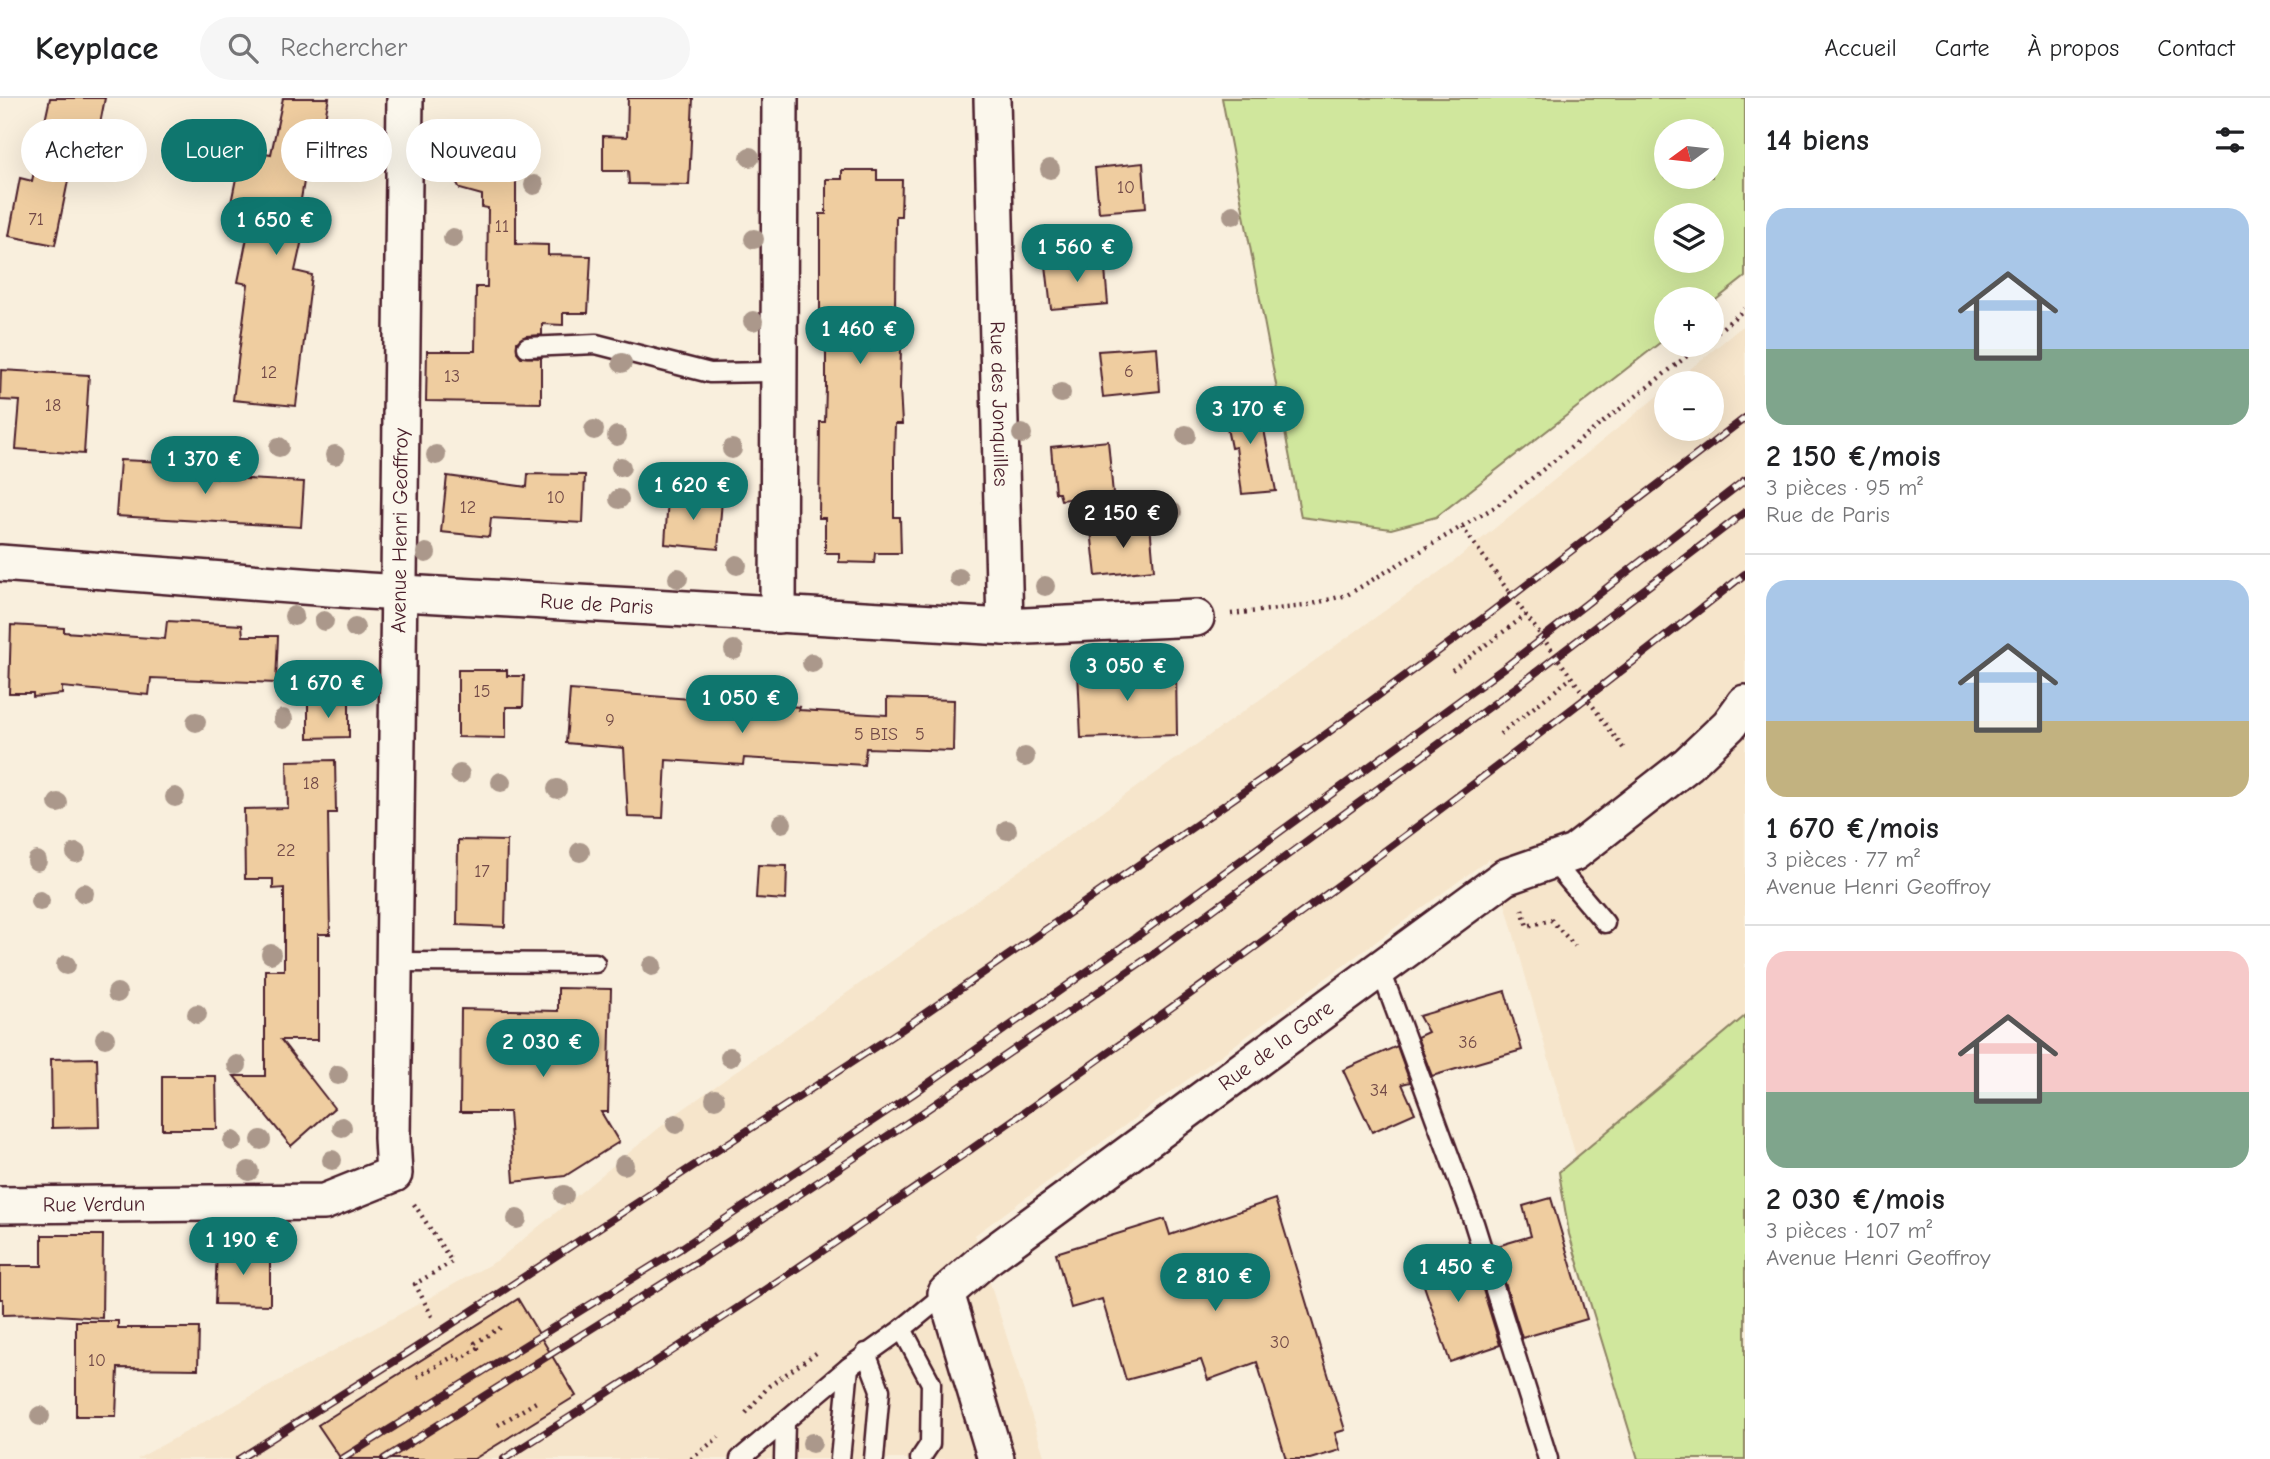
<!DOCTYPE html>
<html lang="fr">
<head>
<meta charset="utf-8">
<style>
  body { margin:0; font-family:"Comic Neue",sans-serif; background:#f6f6f6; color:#202124; height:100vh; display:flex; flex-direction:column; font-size:26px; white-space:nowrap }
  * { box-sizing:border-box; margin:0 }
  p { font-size:23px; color:#757577 }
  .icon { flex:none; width:38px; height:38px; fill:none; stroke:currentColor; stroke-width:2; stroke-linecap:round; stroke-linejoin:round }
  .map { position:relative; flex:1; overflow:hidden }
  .sheet { display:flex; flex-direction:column; background:#fff; width:525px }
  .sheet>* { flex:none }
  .top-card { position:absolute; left:21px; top:21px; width:665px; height:63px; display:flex; gap:14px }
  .needle { width:46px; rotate:255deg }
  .controls { position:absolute; left:1654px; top:21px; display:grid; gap:14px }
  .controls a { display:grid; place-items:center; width:70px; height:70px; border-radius:50%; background:#fff; box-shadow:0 7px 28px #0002; font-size:35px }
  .price { position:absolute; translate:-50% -60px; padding:0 16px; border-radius:24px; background:#0f766e; color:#fff; font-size:23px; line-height:46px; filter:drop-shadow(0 2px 4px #0008) }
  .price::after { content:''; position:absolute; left:50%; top:42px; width:21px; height:16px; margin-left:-10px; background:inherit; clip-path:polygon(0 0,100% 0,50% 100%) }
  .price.selected { background:#222; color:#fff }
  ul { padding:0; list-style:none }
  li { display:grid; align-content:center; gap:14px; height:371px; padding:0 21px }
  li+li { border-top:2px solid #e0e0e0 }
  li span { display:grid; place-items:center; height:217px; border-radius:21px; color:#555 }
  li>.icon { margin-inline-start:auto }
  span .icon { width:126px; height:126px; fill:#fffc; stroke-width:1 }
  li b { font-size:30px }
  h2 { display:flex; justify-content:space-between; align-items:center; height:84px; padding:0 21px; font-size:30px }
  .chip { padding:0 24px; border-radius:32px; background:#fff; box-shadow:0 7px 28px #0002; font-size:24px; line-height:63px }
  .chip.selected { background:#0f766e; color:#fff }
  header { display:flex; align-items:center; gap:42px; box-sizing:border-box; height:98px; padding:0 35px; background:#fff; border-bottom:2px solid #e0e0e0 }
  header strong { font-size:33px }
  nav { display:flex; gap:38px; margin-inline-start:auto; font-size:24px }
  .search { width:490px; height:63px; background:#f6f6f6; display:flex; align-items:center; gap:18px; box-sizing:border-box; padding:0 24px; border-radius:38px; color:#757577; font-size:26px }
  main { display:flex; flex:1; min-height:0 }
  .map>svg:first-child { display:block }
  .built { fill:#f6e5cb }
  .green { fill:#d0e79d; stroke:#8d8364; stroke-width:2; fill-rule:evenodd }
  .building { fill:#efcda0; stroke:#4a1f2b; stroke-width:2 }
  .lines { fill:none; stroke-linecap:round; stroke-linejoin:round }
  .lane-casing { stroke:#4a1f2b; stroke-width:23 }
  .street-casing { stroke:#4a1f2b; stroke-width:40 }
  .path { stroke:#4a1f2b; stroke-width:4.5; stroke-dasharray:2 5; stroke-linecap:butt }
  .lane { stroke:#fbf7ec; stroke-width:18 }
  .street { stroke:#fbf7ec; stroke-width:35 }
  .rail-casing { stroke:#4a1f2b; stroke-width:8 }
  .rail { stroke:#fbf7ec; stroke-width:5; stroke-dasharray:16; stroke-linecap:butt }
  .path-bridge { stroke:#4a1f2b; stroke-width:4.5; stroke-dasharray:2 5; stroke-linecap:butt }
  .tree { fill:#ab988b }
  .labels { text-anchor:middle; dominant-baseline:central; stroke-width:5; stroke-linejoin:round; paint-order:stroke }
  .number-label { font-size:18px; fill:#734a48 }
  .street-label { font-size:21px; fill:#4a1f2b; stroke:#fbf7ec }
</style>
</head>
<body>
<header>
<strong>Keyplace</strong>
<div class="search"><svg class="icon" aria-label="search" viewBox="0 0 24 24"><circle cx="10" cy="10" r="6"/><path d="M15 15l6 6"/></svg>Rechercher</div>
<nav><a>Accueil</a><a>Carte</a><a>À propos</a><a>Contact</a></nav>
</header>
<main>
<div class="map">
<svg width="1745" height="1361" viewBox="0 0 1745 1361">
  <rect width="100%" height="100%" fill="#f9efdd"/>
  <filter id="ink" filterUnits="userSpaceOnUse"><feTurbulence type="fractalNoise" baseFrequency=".0143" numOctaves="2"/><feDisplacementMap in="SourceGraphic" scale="14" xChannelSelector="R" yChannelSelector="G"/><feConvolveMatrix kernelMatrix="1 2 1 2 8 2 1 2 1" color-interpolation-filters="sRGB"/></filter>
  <g filter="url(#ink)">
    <polygon class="built" points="1745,226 1745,918 1576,1059 1507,812 1489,761 975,1137 1045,1361 137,1361 498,1162 675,1017 1452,465 1666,291 1666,331 1712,331 1712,285 1673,285"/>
    <g class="green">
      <path d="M1222,0H1745V179L1712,205V201H1666V240L1436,419L1391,431L1301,419ZM1666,33H1712V79H1666ZM1666,117H1712V163H1666Z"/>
      <polygon points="1745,918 1745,1361 1638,1361 1569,1136 1559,1074"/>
    </g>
    <g class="building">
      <polygon points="50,0 105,0 90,77 70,73 55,147 9,138 20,80 32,83"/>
      <polygon points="283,0 329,0 320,45 311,43 295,136 303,137 295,173 312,177 296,308 233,302 248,186 238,184 253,110 231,105 242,51 271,56"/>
      <polygon points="628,0 693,0 689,87 629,86 628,73 603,73 603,38 627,39"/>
      <polygon points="475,40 516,53 516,146 548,147 548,157 591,158 588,215 563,215 563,227 542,226 542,237 526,238 517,244 517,254 521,259 541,260 541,305 426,303 427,253 475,253 476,189 487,189 488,110 482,109 482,97 460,91 443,58"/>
      <polygon points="1143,65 1146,110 1099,114 1095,70"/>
      <polygon points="842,72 877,72 877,82 902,82 901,118 896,118 895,211 902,211 900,290 902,326 895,326 894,361 894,419 900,419 901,455 875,455 874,465 839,464 839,455 825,455 825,420 819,420 820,324 825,324 826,289 826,212 820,212 820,116 826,116 826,81 842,81"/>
      <polygon points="1104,160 1108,206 1051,211 1046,167"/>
      <polygon points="1157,249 1160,293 1103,299 1098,253"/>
      <polygon points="1,272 89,277 84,356 16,351 20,303 0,302"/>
      <polygon points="1258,301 1276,393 1242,396 1236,349 1231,350 1222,305"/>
      <polygon points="1108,343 1113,396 1061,402 1059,395 1055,395 1051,349"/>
      <polygon points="120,362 191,365 191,378 304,384 301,429 116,418"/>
      <polygon points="528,376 585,377 583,425 491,420 489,439 441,434 447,378 527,389"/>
      <polygon points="668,399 722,402 718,451 665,446"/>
      <polygon points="1150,426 1154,472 1096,478 1091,432"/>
      <polygon points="167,523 242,527 243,538 278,538 276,585 151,580 149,597 62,589 62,596 33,599 33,595 9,595 11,527 64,530 64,534 165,541"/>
      <polygon points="1126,568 1126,574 1176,573 1177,637 1081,640 1078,573"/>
      <polygon points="458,572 507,572 507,578 524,578 523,609 506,609 506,640 458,639"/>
      <polygon points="570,592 800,609 799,612 887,617 887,600 954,602 953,653 866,650 864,667 744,660 743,667 666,662 663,720 628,719 624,650 566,645"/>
      <polygon points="349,604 349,639 308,640 308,605"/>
      <polygon points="335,662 336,715 328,715 330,836 318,836 318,942 281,942 334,1010 291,1048 234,978 265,978 265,872 284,872 284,790 273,791 273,781 245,781 244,711 288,710 287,663"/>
      <polygon points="458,742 507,743 505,829 457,827"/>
      <polygon points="758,767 787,768 786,802 756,800"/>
      <polygon points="558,890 611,891 608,1014 601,1014 619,1044 565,1078 514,1084 509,1014 460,1014 461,911 558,913"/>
      <polygon points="1505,893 1522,952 1432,978 1417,939 1428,934 1419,918"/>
      <polygon points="1397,948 1410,984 1402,986 1415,1015 1372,1034 1343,972"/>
      <polygon points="97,960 99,1029 52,1030 51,961"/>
      <polygon points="162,978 216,978 217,1031 162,1031"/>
      <polygon points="1551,1100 1587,1221 1522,1240 1494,1149 1531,1138 1523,1108"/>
      <polygon points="1275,1101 1345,1332 1335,1335 1340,1352 1310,1361 1286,1361 1257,1264 1208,1282 1201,1262 1126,1282 1102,1201 1071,1210 1056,1155 1165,1121 1170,1137"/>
      <polygon points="42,1137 103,1137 102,1220 40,1216 3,1217 3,1201 0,1201 0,1168 42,1168"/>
      <polygon points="1443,1149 1448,1164 1472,1156 1500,1247 1450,1264 1414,1158"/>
      <polygon points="217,1150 256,1151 257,1154 270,1154 270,1207 215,1206"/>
      <polygon points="518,1201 576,1298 474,1361 341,1361 318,1327"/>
      <polygon points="76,1223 118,1223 118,1230 199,1230 198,1271 118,1270 116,1318 76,1318"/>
    </g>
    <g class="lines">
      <defs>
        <g id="lane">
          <polyline points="527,249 596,246 710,275 779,274"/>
          <polyline points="1553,764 1605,825"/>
          <polyline points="394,864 595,865"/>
          <polyline points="1380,870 1474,1125 1548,1361"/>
          <polyline points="902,1231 931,1285 930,1346 920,1361"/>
          <polyline points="866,1255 880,1292 874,1361"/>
          <polyline points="740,1361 849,1269 902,1231 946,1195"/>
          <polyline points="784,1361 785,1324"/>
          <polyline points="840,1361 849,1269"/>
        </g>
        <g id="street">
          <path id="s1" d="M992,0L1005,529"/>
          <path id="s2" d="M0,465L368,493L1005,529L1196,520"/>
          <polyline points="778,517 780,0"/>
          <path id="s3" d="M0,1107L324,1104L394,1076L392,1040L405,0"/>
          <path id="s4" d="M996,1361L946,1195L984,1162L1505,779L1574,755L1688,666L1729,627L1745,605"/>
        </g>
      </defs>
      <use href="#lane" class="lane-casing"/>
      <use href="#street" class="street-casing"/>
      <g class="path">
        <polyline points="1712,238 1745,211"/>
        <polyline points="1462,429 1509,494"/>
        <polyline points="1231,516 1304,508 1347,497 1498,407 1701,247"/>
        <polyline points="1452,572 1526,517"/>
        <polyline points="1589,603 1626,654"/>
        <polyline points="1500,636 1571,580"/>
        <polyline points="1522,811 1527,828 1551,822 1575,848"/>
        <polyline points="414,1106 452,1164 415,1186 434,1222"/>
        <polyline points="459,1262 478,1250 475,1245 503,1228"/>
        <polyline points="417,1279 456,1257"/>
        <polyline points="746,1315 769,1288 819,1253"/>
        <polyline points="498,1327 536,1304"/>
        <polyline points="691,1361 719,1339"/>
      </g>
      <use href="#lane" class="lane"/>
      <use href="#street" class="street"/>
      <defs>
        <g id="rail">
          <polyline points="239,1361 409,1254 901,932 1318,642 1482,521 1745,320"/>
          <polyline points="342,1361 683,1149 913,996 1136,839 1504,570 1745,382"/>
          <polyline points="384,1361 705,1159 919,1017 1146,861 1518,588 1745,414"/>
          <path d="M504,1361C934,1090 1346,791 1745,476"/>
        </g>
      </defs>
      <use href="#rail" class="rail-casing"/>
      <use href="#rail" class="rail"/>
      <polyline class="path-bridge" points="1509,494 1589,603"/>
    </g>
    <g class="tree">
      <circle cx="750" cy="59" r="10"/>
      <circle cx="1050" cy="71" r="10"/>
      <circle cx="534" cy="87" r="10"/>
      <circle cx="1233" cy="117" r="10"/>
      <circle cx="453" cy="140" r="10"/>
      <circle cx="754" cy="141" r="10"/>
      <circle cx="753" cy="223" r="10"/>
      <circle cx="622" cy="265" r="10"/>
      <circle cx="1061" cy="295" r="10"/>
      <circle cx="594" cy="332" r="10"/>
      <circle cx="1022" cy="336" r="10"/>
      <circle cx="1186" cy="337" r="10"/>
      <circle cx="617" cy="338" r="10"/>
      <circle cx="279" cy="349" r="10"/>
      <circle cx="232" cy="350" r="10"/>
      <circle cx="732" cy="351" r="10"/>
      <circle cx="335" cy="357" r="10"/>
      <circle cx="436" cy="357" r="10"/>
      <circle cx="621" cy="369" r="10"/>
      <circle cx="619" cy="401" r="10"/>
      <circle cx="1172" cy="414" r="10"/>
      <circle cx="426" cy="455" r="10"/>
      <circle cx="737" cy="467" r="10"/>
      <circle cx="678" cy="480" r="10"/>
      <circle cx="959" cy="480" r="10"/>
      <circle cx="1045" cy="488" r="10"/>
      <circle cx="294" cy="518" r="10"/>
      <circle cx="324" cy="523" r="10"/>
      <circle cx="355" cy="530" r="10"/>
      <circle cx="734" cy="552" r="10"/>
      <circle cx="812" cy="565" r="10"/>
      <circle cx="357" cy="590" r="10"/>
      <circle cx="283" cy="621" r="10"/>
      <circle cx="196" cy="624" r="10"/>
      <circle cx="1025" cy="659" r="10"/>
      <circle cx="460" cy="676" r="10"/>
      <circle cx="501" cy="684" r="10"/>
      <circle cx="557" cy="691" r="10"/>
      <circle cx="175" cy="699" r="10"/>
      <circle cx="58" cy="705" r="10"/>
      <circle cx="782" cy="725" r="10"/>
      <circle cx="1007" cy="732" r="10"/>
      <circle cx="580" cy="754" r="10"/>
      <circle cx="76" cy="755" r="10"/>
      <circle cx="37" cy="763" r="10"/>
      <circle cx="84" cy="795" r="10"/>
      <circle cx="40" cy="803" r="10"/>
      <circle cx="271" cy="856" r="10"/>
      <circle cx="66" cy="867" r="10"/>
      <circle cx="652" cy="868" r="10"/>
      <circle cx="117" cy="895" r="10"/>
      <circle cx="197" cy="916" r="10"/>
      <circle cx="105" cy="940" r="10"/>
      <circle cx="730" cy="959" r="10"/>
      <circle cx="237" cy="967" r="10"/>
      <circle cx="338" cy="977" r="10"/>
      <circle cx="715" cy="1001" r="10"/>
      <circle cx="676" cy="1026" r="10"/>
      <circle cx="342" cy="1029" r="10"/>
      <circle cx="261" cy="1042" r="10"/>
      <circle cx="233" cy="1043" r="10"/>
      <circle cx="332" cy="1062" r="10"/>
      <circle cx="624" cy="1067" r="10"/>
      <circle cx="249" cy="1073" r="10"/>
      <circle cx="564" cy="1097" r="10"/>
      <circle cx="517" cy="1121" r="10"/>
      <circle cx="40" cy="1318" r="10"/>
      <circle cx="812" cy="1345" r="10"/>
    </g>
  </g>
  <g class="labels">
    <g class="number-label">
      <text x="1126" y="89">10</text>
      <text x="36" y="121">71</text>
      <text x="502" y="128">11</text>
      <text x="1129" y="273">6</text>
      <text x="269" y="274">12</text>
      <text x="452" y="278">13</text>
      <text x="53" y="307">18</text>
      <text x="556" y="399">10</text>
      <text x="468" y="409">12</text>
      <text x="482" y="593">15</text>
      <text x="610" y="622">9</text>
      <text x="876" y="636">5 BIS</text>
      <text x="920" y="636">5</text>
      <text x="311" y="685">18</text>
      <text x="286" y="752">22</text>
      <text x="482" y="773">17</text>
      <text x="1468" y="944">36</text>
      <text x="1379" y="992">34</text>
      <text x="1280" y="1244">30</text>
      <text x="97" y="1262">10</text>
    </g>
    <g class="street-label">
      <text stroke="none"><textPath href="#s1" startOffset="306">Rue des Jonquilles</textPath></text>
      <text stroke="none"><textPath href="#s3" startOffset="1043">Avenue Henri Geoffroy</textPath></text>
      <text stroke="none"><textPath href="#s2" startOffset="598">Rue de Paris</textPath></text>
      <text stroke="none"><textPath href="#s4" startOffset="586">Rue de la Gare</textPath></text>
      <text stroke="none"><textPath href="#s3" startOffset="94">Rue Verdun</textPath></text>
    </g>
  </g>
</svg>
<div class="controls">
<a><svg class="needle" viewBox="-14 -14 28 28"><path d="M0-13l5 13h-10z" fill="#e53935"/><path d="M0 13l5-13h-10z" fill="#757577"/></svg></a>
<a><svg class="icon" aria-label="layers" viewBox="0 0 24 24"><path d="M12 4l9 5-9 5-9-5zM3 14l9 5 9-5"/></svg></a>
<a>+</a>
<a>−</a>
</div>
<b class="price" style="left:276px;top:159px">1 650 €</b>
<b class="price" style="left:1077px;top:186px">1 560 €</b>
<b class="price" style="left:860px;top:268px">1 460 €</b>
<b class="price" style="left:1250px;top:348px">3 170 €</b>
<b class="price" style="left:205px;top:398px">1 370 €</b>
<b class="price" style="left:693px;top:424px">1 620 €</b>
<b class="price selected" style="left:1123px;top:452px">2 150 €</b>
<b class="price" style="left:1127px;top:605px">3 050 €</b>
<b class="price" style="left:328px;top:622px">1 670 €</b>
<b class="price" style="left:742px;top:637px">1 050 €</b>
<b class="price" style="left:543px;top:981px">2 030 €</b>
<b class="price" style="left:243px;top:1179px">1 190 €</b>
<b class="price" style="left:1458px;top:1206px">1 450 €</b>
<b class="price" style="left:1215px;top:1215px">2 810 €</b>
<div class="top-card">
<a class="chip">Acheter</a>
<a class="chip selected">Louer</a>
<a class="chip">Filtres</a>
<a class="chip">Nouveau</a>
</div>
</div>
<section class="sheet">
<h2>14 biens<svg class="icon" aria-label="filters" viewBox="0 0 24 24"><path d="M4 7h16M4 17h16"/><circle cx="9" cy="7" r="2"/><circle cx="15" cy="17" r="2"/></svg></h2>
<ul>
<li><span style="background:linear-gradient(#a9c7e8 65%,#7fa58c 0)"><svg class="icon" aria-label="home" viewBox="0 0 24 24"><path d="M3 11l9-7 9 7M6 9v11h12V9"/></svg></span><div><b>2 150 €/mois</b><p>3 pièces · 95 m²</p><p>Rue de Paris</p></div></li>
<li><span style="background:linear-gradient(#a9c7e8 65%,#c2b280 0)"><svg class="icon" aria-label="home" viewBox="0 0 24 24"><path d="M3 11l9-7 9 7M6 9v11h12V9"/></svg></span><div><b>1 670 €/mois</b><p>3 pièces · 77 m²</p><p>Avenue Henri Geoffroy</p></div></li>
<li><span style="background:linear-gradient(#f6c9c9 65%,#7fa58c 0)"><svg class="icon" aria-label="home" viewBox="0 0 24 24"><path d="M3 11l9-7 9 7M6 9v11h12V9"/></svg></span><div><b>2 030 €/mois</b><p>3 pièces · 107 m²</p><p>Avenue Henri Geoffroy</p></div></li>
</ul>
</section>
</main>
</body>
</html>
